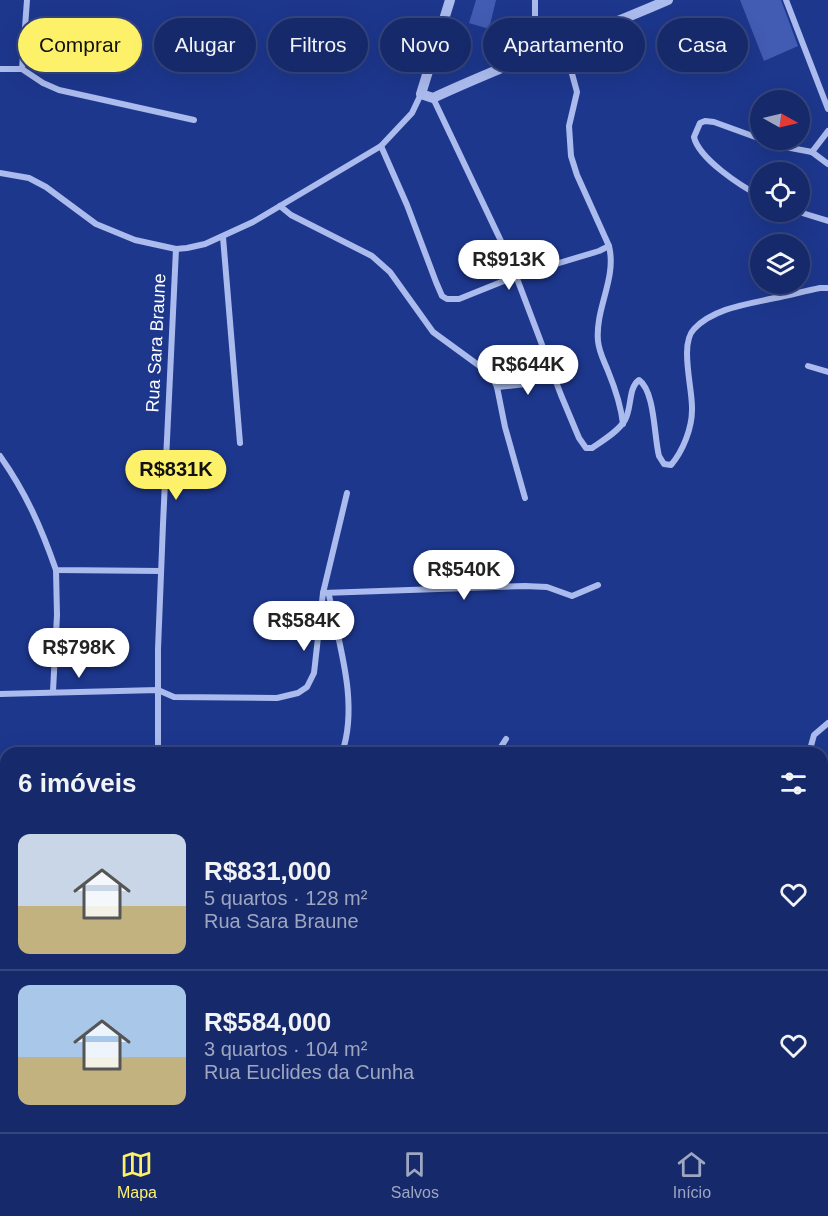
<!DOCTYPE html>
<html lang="pt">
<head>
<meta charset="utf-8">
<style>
  body { margin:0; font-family:Arial,sans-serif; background:#1f3170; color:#f1f3f6; height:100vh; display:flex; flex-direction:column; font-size:22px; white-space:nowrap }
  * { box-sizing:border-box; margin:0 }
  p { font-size:20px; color:#9ea6c1 }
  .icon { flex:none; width:33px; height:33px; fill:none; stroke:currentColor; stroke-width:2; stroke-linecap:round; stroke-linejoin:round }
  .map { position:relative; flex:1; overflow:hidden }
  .side { position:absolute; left:0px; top:747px; width:828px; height:386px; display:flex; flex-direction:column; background:#16296a; border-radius:18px 18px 0 0; box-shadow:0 6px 24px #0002,0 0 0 2px #35457e }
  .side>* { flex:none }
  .hud { position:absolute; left:18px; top:18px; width:792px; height:54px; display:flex; gap:12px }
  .needle { width:39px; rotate:98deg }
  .tools { position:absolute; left:750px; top:90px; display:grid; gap:12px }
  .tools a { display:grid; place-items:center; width:60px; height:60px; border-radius:50%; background:#16296a; box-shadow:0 6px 24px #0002,0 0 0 2px #35457e; font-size:30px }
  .price { position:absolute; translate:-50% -51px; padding:0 14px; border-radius:21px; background:#fff; color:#222; font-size:20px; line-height:39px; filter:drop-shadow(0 2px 3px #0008) }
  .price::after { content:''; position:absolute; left:50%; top:36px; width:18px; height:14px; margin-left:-9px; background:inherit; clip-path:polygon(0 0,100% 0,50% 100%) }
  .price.on { background:#fcf169; color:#111 }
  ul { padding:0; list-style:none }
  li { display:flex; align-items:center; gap:18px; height:150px; padding:0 18px }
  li+li { border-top:2px solid #35457e }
  li span { display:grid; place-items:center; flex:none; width:168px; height:120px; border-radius:12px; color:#555 }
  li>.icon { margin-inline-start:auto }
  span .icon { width:72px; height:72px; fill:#fffc; stroke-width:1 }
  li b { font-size:26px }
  h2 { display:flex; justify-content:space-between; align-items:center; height:72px; padding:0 18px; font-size:26px }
  .tag { padding:0 21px; border-radius:27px; background:#16296a; box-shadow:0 6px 24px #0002,0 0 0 2px #35457e; font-size:21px; line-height:54px }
  .tag.on { background:#fcf169; color:#111 }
  .tabs { display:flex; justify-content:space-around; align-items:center; height:84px; border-top:2px solid #35457e; background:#16296a; font-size:16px; color:#9ea6c1 }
  .tabs a { display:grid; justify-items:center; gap:3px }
  .tabs .on { color:#fcf169 }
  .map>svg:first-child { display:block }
  .building { fill:#425cb3 }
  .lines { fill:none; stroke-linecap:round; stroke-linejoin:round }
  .path { stroke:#abbbed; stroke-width:1.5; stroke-dasharray:3 4.5; stroke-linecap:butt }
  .minor { stroke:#abbbed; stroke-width:6 }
  .tertiary { stroke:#abbbed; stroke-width:10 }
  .labels { text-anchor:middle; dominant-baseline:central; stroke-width:5; stroke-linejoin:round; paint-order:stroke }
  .street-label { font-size:18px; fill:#fff; stroke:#1d378d }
</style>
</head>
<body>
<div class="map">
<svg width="828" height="1132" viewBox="0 0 828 1132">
  <rect width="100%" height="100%" fill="#1d378d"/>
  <g class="building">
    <polygon points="476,0 496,0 489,29 469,23"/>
    <polygon points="740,0 781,0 798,46 764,61"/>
  </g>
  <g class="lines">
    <g class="path">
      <polyline points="822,850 828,838"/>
      <polyline points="568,1132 573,1126"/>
    </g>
    <g class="minor">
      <polyline points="535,0 535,54"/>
      <polyline points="786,0 828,109"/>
      <polyline points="23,38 57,35 119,39"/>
      <path d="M561,45L568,59L577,92L569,126L571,156L577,175L609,246C617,279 595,308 598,341C599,352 604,361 608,371C615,388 621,406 623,424"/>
      <polyline points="0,69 22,69 43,83 59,90 194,120"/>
      <polyline points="22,69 27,0"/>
      <path d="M433,98L510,260L561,395L579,438L586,448H592C602,441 619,431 625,420C632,408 628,388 639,380C655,391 654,437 659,456L664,464L671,465C683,451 692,428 692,410C693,390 679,344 694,329C714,308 748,304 775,298C790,295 805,291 820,288H828"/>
      <polyline points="381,146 407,205 436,282 442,296 447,299 459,299 516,276 599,251 609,246"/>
      <polyline points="812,152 828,131"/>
      <polyline points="812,152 828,164"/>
      <polyline points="0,173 29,178 46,187 96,224 135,240 176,249 187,248 205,244 253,222 381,146 412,113 421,94"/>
      <path d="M760,196C741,186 699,159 694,137L700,123L705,121L714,122L780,146L812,152"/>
      <polyline points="280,206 291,215 372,256 390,272 433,332 481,367 493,378 497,387 505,427 525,498"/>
      <polyline points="799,212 828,221"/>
      <polyline points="223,237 240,443"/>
      <polyline points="808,366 828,372"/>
      <polyline points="497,387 526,384 553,375"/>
      <path d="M0,456C26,493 41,527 56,570L161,571"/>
      <polyline points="323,593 525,586 547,587 572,596 598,585"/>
      <path d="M329,595C339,645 359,703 342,753"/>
      <polyline points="53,691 57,615 56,570"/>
      <polyline points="0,694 158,690 174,697 277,698 298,693 307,687 314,673 323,593 347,493"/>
      <polyline points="158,753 158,649 163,524 176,249"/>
      <polyline points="497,753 506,739"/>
      <polyline points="809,753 814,735 828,723"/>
      <polyline points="822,781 828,786"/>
      <polyline points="0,1068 6,1065"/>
      <polyline points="425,1132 427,1126"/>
    </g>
    <path class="tertiary" d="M450,0L421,94L433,98C510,62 590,34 668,0"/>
  </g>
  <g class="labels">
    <g class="street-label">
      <text transform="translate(156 343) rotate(-87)">Rua Sara Braune</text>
    </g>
  </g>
</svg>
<div class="tools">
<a><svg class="needle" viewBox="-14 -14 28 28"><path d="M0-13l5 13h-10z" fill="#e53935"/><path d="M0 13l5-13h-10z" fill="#9ea6c1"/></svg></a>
<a><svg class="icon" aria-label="locate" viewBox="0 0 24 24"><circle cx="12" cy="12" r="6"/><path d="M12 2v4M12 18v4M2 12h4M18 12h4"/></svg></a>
<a><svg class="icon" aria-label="layers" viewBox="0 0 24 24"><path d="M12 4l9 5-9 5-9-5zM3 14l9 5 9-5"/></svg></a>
</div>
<b class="price" style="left:509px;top:291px">R$913K</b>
<b class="price" style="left:528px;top:396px">R$644K</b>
<b class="price on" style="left:176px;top:501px">R$831K</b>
<b class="price" style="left:464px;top:601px">R$540K</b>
<b class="price" style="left:304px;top:652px">R$584K</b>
<b class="price" style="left:79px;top:679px">R$798K</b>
<div class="hud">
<a class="tag on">Comprar</a>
<a class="tag">Alugar</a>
<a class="tag">Filtros</a>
<a class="tag">Novo</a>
<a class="tag">Apartamento</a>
<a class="tag">Casa</a>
</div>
<section class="side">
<h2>6 imóveis<svg class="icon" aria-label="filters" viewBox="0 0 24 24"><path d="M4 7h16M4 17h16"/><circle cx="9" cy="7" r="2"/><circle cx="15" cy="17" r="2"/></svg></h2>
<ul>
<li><span style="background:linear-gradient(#c9d6e8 60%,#c2b280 0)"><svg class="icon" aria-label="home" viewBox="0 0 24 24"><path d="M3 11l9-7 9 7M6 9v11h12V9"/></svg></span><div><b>R$831,000</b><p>5 quartos · 128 m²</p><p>Rua Sara Braune</p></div><svg class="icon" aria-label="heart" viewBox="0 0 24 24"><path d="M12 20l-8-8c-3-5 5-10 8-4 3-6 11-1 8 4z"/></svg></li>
<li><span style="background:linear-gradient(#a9c7e8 60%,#c2b280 0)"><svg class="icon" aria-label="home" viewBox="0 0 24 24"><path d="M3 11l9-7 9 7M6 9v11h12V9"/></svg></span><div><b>R$584,000</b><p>3 quartos · 104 m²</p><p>Rua Euclides da Cunha</p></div><svg class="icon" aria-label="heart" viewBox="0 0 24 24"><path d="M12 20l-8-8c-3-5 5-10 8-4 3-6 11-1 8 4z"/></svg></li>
</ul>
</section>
</div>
<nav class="tabs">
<a class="on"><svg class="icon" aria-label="map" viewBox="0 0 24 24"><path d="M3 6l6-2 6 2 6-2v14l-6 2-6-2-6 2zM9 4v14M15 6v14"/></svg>Mapa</a>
<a><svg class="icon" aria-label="saved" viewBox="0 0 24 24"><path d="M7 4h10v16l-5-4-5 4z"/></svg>Salvos</a>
<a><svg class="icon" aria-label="home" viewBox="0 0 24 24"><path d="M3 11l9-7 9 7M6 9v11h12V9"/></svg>Início</a>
</nav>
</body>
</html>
